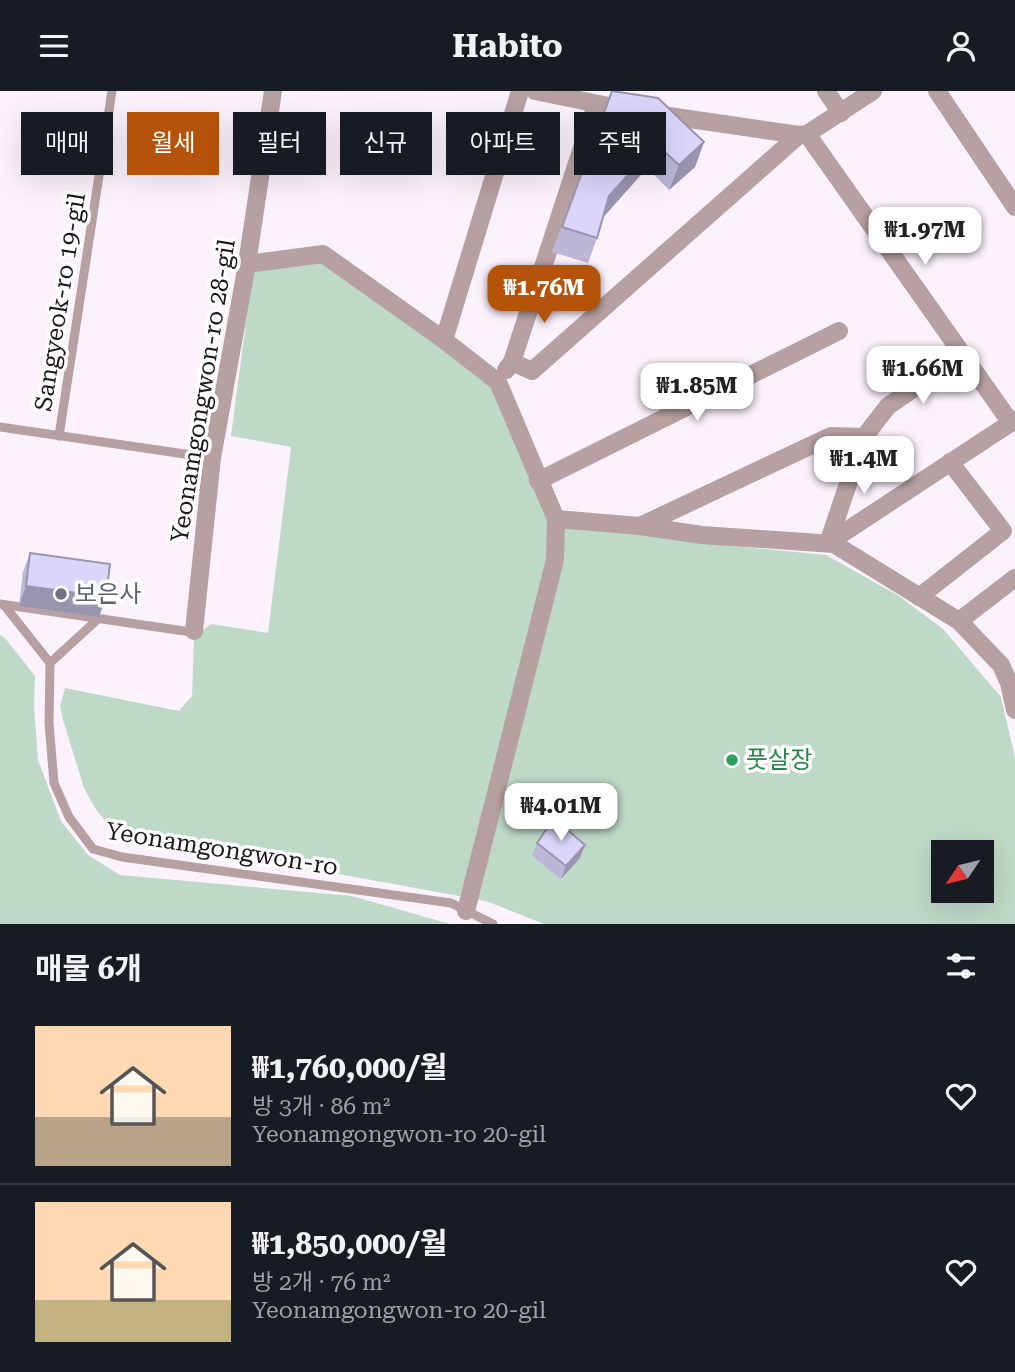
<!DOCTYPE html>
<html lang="ko">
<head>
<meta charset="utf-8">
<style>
  body { margin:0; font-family:"Roboto Serif","Noto Sans KR",serif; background:#242831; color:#f1f3f6; height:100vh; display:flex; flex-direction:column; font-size:26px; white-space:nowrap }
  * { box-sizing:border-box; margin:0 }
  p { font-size:23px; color:#9ea1a6 }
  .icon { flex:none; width:38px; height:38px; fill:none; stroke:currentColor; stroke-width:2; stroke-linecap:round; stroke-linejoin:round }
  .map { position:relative; height:833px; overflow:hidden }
  .panel { display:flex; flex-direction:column; background:#171b24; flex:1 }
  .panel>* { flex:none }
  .banner { position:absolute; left:21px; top:21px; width:973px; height:63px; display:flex; gap:14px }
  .needle { width:46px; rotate:235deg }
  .buttons { position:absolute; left:931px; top:749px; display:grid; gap:14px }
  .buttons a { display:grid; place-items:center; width:63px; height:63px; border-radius:0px; background:#171b24; box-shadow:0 7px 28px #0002; font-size:35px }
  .price { position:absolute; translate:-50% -60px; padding:0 16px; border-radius:14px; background:#fff; color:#222; font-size:23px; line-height:46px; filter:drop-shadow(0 2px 4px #0008) }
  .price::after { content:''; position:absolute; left:50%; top:42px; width:21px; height:16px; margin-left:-10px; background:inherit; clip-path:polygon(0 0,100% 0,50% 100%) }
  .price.active { background:#b45309; color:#fff }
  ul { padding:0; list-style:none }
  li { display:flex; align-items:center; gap:21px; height:175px; padding:0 35px }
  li+li { border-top:2px solid #363941 }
  li span { display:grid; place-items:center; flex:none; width:196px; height:140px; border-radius:0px; color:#555 }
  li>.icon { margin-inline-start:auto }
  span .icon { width:84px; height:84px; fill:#fffc; stroke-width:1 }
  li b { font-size:30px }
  h2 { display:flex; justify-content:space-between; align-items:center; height:84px; padding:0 35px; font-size:30px }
  .pill { padding:0 24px; border-radius:0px; background:#171b24; box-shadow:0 7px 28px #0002; font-size:24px; line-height:63px }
  .pill.active { background:#b45309; color:#fff }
  header { display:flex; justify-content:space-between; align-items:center; height:91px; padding:0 35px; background:#171b24; font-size:32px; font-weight:700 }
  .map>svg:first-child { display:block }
  .green { fill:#bed9c7; fill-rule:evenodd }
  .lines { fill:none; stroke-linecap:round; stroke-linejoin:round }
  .service { stroke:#b7a0a1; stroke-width:9 }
  .minor { stroke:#b7a0a1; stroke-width:18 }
  .wall { fill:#bcb7d7 }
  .shaded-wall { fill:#9995af }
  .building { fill:#dbd5fa; stroke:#9995af; stroke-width:2 }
  .worship-dot { fill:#6b7280; stroke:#fff; stroke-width:2.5 }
  .leisure-dot { fill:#2e9e5b; stroke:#fff; stroke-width:2.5 }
  .labels { text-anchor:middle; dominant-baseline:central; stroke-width:7; stroke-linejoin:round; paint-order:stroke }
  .street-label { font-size:24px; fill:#1e161f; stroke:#fff }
  .worship-label { font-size:24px; fill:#5b616d; stroke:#fff; text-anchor:start }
  .leisure-label { font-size:24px; fill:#27864d; stroke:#fff; text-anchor:start }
</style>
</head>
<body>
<header><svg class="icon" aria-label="menu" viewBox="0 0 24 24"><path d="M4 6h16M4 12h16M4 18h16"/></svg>Habito<svg class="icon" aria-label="person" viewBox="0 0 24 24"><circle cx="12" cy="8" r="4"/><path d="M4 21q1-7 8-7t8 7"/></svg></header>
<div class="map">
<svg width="1015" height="833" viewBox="0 0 1015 833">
  <rect width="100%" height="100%" fill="#fcf2fc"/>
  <g class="green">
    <path d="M323,170L493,294L548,429L691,451L826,464L899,505L943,538L1001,606L1015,667V833H544L486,810L142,747L110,736L95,717L84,697L63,629L60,615L65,597L179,620L192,605L194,546L211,533L268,542L291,356L231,345L253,178ZM943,761H982V800H943Z"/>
    <polygon points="0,544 5,547 35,585 34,615 38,669 61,730 88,764 120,784 352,805 450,833 0,833"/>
  </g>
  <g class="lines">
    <g class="service">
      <polyline points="0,336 212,367"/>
      <polyline points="59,345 112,0"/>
      <polyline points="0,513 184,540 194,540"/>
      <polyline points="4,514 50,572 98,528"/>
      <polyline points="50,572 49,632 54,692 69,726 93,758 122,766 451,812 493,833"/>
    </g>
    <g class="minor">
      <polyline points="535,0 628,19"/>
      <polyline points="826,0 841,22"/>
      <polyline points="937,0 1015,116"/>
      <polyline points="655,23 799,44 807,43 873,0"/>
      <polyline points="807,43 1011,332"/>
      <polyline points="247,173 323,163 444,249 498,291 556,428 640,435 702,444 834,453 959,530 1001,574 1009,592 1015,619"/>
      <polyline points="444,249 520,0"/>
      <polyline points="512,271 532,280 799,44"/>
      <polyline points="506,279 512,271 596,14"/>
      <polyline points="538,390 839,240"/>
      <polyline points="640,435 831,345 864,346"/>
      <polyline points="828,452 864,346 888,315 964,264"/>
      <polyline points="828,452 1015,329"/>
      <polyline points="919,506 1003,440 950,371"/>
      <polyline points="959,530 1015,487"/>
      <polyline points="194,540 212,367 247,173 273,0"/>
      <polyline points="466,820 555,469 556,428"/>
    </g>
  </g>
  <g class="wall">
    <polygon points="612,0 704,51 695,76 669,99 647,77 603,126 597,147 588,172 552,161"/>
    <polygon points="30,462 99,526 19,515 23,481"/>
    <polygon points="537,752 585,754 580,767 561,788 532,765"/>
  </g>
  <g class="shaded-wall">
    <polygon points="704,51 695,76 669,99 679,74"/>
    <polygon points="656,53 647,77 600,130 609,105"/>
    <polygon points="26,495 106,506 99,526 19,515"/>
    <polygon points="585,754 580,767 561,788 566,775"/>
  </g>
  <g class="building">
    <polygon points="612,0 658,7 704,51 679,74 656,53 609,105 597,147 562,136"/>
    <polygon points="30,462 110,473 106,506 26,495"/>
    <polygon points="554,727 585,754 566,775 537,752"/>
  </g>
  <circle class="worship-dot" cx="61" cy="503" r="7"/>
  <circle class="leisure-dot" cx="732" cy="669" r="7"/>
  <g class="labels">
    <g class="street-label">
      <text transform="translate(60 211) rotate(-81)">Sangyeok-ro 19-gil</text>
      <text transform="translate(203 300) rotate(-81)">Yeonamgongwon-ro 28-gil</text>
      <text transform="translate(222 758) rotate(9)">Yeonamgongwon-ro</text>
    </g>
    <g class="worship-label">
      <text x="75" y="503">보은사</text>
    </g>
    <g class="leisure-label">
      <text x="746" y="669">풋살장</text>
    </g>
  </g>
</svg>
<div class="buttons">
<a><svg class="needle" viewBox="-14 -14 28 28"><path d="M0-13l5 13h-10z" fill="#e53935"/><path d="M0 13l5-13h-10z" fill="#9ea1a6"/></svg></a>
</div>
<b class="price" style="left:925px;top:176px">₩1.97M</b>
<b class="price active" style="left:544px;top:234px">₩1.76M</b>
<b class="price" style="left:923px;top:315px">₩1.66M</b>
<b class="price" style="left:697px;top:332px">₩1.85M</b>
<b class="price" style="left:864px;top:405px">₩1.4M</b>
<b class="price" style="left:561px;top:752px">₩4.01M</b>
<div class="banner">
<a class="pill">매매</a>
<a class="pill active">월세</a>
<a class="pill">필터</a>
<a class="pill">신규</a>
<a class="pill">아파트</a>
<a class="pill">주택</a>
</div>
</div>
<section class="panel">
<h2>매물 6개<svg class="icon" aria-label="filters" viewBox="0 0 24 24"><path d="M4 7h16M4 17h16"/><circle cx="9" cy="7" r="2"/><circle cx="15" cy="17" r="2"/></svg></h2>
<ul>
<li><span style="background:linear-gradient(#ffd9b3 65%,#b9a48a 0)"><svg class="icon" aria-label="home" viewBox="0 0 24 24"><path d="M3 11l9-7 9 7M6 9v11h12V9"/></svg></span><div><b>₩1,760,000/월</b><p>방 3개 · 86 m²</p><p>Yeonamgongwon-ro 20-gil</p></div><svg class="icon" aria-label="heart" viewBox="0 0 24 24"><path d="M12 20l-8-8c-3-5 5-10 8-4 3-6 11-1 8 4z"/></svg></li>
<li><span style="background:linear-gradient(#ffd9b3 70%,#c2b280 0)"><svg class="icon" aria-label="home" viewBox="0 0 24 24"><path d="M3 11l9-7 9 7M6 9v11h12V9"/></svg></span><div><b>₩1,850,000/월</b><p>방 2개 · 76 m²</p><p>Yeonamgongwon-ro 20-gil</p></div><svg class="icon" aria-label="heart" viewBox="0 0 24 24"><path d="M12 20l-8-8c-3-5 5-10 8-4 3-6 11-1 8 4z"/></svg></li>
</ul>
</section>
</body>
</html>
